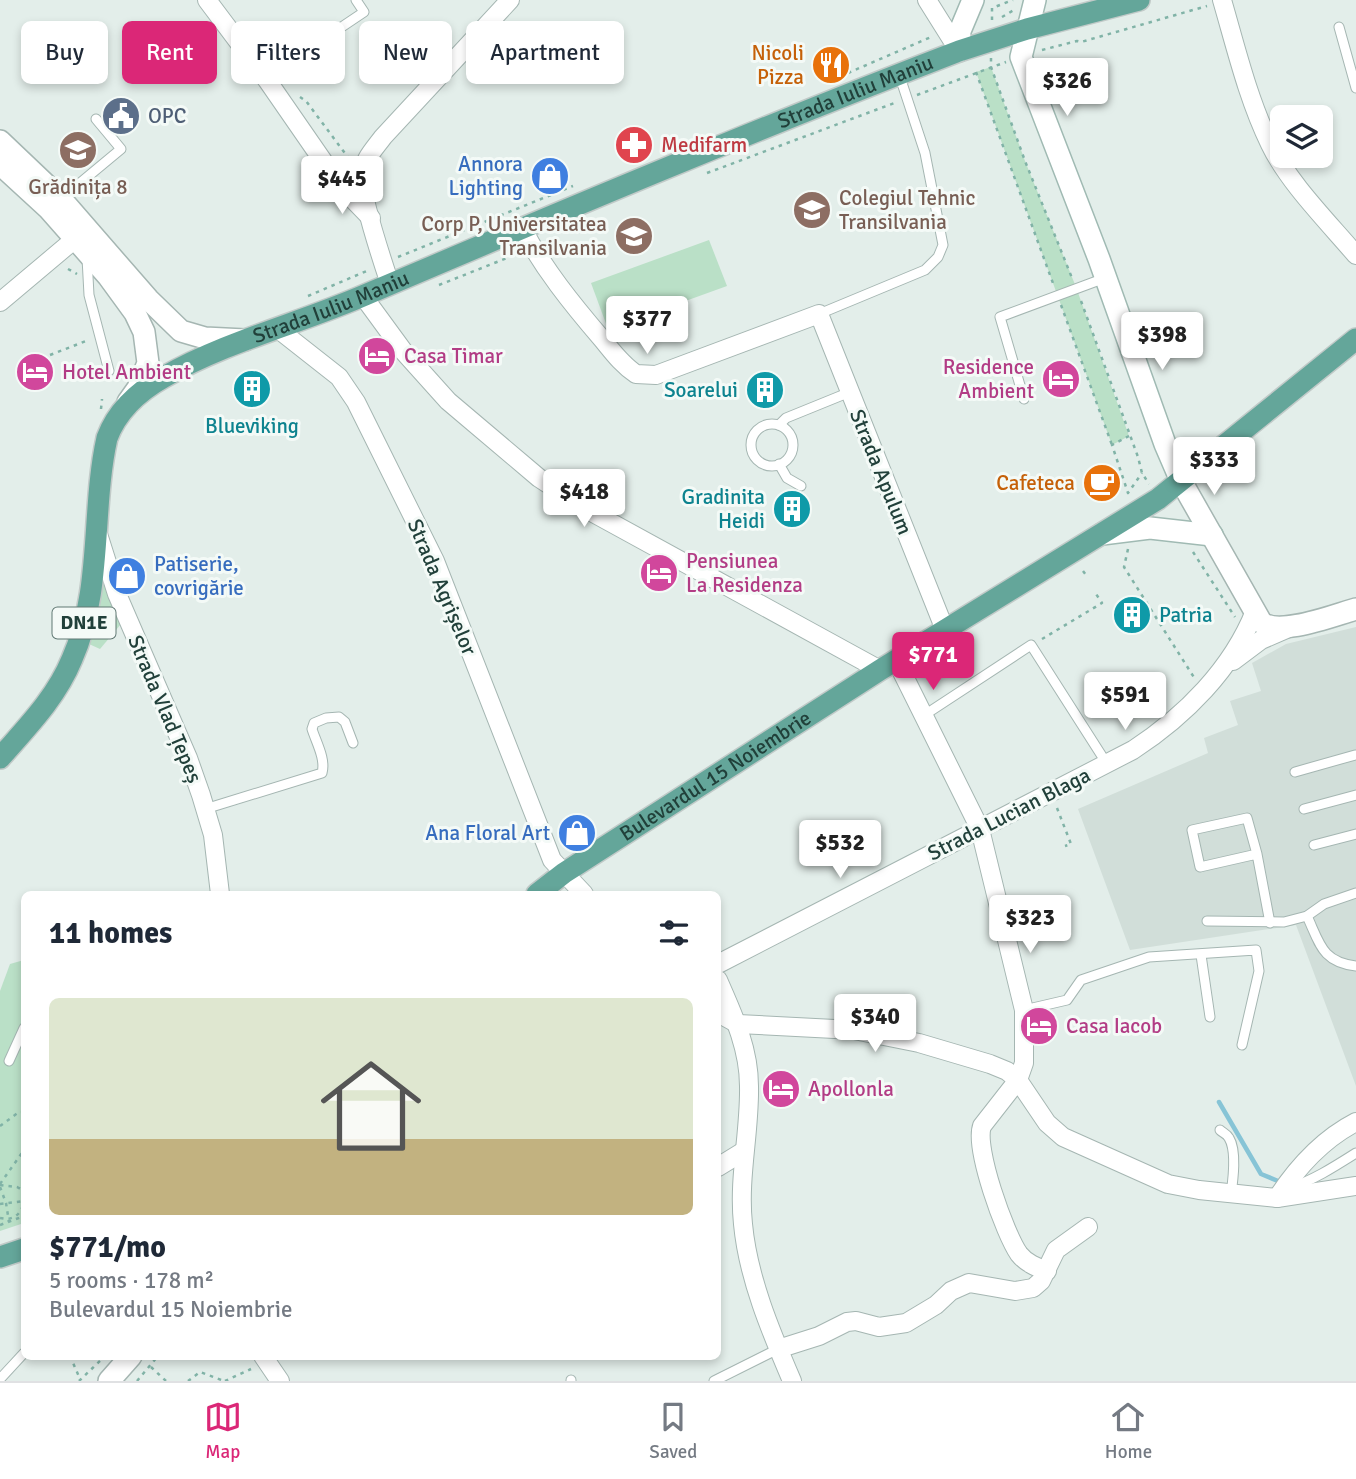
<!DOCTYPE html>
<html lang="en">
<head>
<meta charset="utf-8">
<style>
  body { margin:0; font-family:Signika,sans-serif; background:#f6f6f7; color:#1f2937; height:100vh; display:flex; flex-direction:column; font-size:26px; white-space:nowrap }
  * { box-sizing:border-box; margin:0 }
  p { font-size:23px; color:#747a83 }
  .icon { flex:none; width:38px; height:38px; fill:none; stroke:currentColor; stroke-width:2; stroke-linecap:round; stroke-linejoin:round }
  .map { position:relative; flex:1; overflow:hidden }
  .drawer { position:absolute; left:21px; top:891px; width:700px; height:469px; display:flex; flex-direction:column; background:#fff; border-radius:10px; box-shadow:0 4px 10px #0003 }
  .drawer>* { flex:none }
  .hud { position:absolute; left:21px; top:21px; width:700px; height:63px; display:flex; gap:14px }
  .buttons { position:absolute; left:1270px; top:105px; display:grid; gap:14px }
  .buttons a { display:grid; place-items:center; width:63px; height:63px; border-radius:10px; background:#fff; box-shadow:0 4px 10px #0003; font-size:35px }
  .price { position:absolute; translate:-50% -60px; padding:0 16px; border-radius:7px; background:#fff; color:#222; font-size:23px; line-height:46px; filter:drop-shadow(0 2px 4px #0008) }
  .price::after { content:''; position:absolute; left:50%; top:42px; width:21px; height:16px; margin-left:-10px; background:inherit; clip-path:polygon(0 0,100% 0,50% 100%) }
  .price.active { background:#db2777; color:#fff }
  ul { padding:0; list-style:none }
  li { display:grid; align-content:center; gap:14px; height:371px; padding:0 28px }
  li+li { border-top:2px solid #e0e1e3 }
  li span { display:grid; place-items:center; height:217px; border-radius:10px; color:#555 }
  li>.icon { margin-inline-start:auto }
  span .icon { width:126px; height:126px; fill:#fffc; stroke-width:1 }
  li b { font-size:30px }
  h2 { display:flex; justify-content:space-between; align-items:center; height:84px; padding:0 28px; font-size:30px }
  .chip { padding:0 24px; border-radius:10px; background:#fff; box-shadow:0 4px 10px #0003; font-size:24px; line-height:63px }
  .chip.active { background:#db2777; color:#fff }
  .menu { display:flex; justify-content:space-around; align-items:center; height:98px; border-top:2px solid #e0e1e3; background:#fff; font-size:19px; color:#747a83 }
  .menu a { display:grid; justify-items:center; gap:4px }
  .menu .active { color:#db2777 }
  .map>svg:first-child { display:block }
  .built { fill:#d1ded9 }
  .green { fill:#bae0c7 }
  .lines { fill:none; stroke-linecap:round; stroke-linejoin:round }
  .stream { stroke:#87c4d6; stroke-width:4.5 }
  .service-casing { stroke:#a5b6b2; stroke-width:11 }
  .minor-casing { stroke:#a5b6b2; stroke-width:20 }
  .tertiary-casing { stroke:#a5b6b2; stroke-width:24 }
  .secondary-casing { stroke:#a0bab3; stroke-width:24 }
  .primary-casing { stroke:#c1cac8; stroke-width:24 }
  .path { stroke:#81b3a7; stroke-width:2.5; stroke-dasharray:3.5 5; stroke-linecap:butt }
  .service { stroke:#fff; stroke-width:9 }
  .minor { stroke:#fff; stroke-width:18 }
  .tertiary { stroke:#fff; stroke-width:21 }
  .secondary { stroke:#fff; stroke-width:21 }
  .primary { stroke:#64a69a; stroke-width:21 }
  .labels { text-anchor:middle; dominant-baseline:central; stroke-width:6; stroke-linejoin:round; paint-order:stroke }
  .shield { fill:#f4faf7; stroke:#607873; stroke-width:2 }
  .shield-label { font-size:19px; font-weight:bold; fill:#21403a }
  .food-label { font-size:21px; fill:#c56008; stroke:#f4faf7; text-anchor:end }
  .street-label { font-size:21px; fill:#21403a; stroke:#f4faf7 }
  .service-label { font-size:21px; fill:#4e5e75; stroke:#f4faf7; text-anchor:start }
  .health-label { font-size:21px; fill:#be3a42; stroke:#f4faf7; text-anchor:start }
  .shop-label { font-size:21px; fill:#366cbe; stroke:#f4faf7; text-anchor:end }
  .education-label { font-size:21px; fill:#785e54; stroke:#f4faf7 }
  .hotel-label { font-size:21px; fill:#b23c85; stroke:#f4faf7; text-anchor:start }
  .culture-label { font-size:21px; fill:#0d838f; stroke:#f4faf7; text-anchor:end }
</style>
</head>
<body>
<div class="map">
<svg width="1356" height="1381" viewBox="0 0 1356 1381">
  <rect width="100%" height="100%" fill="#e3eeea"/>
  <polygon class="built" points="1356,627 1356,1086 1296,925 1130,950 1078,809 1208,753 1204,738 1238,725 1230,701 1261,691 1252,663 1286,644"/>
  <g class="green">
    <polygon points="991,67 1025,161 1076,287 1129,436 1112,445 976,72"/>
    <polygon points="709,240 727,286 608,329 591,283"/>
    <polygon points="100,580 105,586 121,624 100,649 89,644"/>
    <polygon points="24,960 24,1223 0,1231 0,991 10,964"/>
  </g>
  <g class="lines">
    <polyline class="stream" points="1219,1102 1261,1174 1278,1181"/>
    <defs>
      <g id="service">
        <polyline points="1339,27 1356,88"/>
        <polyline points="267,80 297,57 364,12 356,0"/>
        <polyline points="62,198 121,149 96,119"/>
        <polyline points="87,258 89,295 109,371"/>
        <polyline points="819,314 925,270 938,257 943,245 925,153 899,74"/>
        <polyline points="1024,399 1000,317 1105,278"/>
        <circle cx="772" cy="445" r="21"/>
        <polyline points="779,425 786,418 850,392"/>
        <polyline points="779,464 787,478 801,486"/>
        <polyline points="923,716 1031,645 1107,764"/>
        <polyline points="1295,772 1355,755"/>
        <path d="M205,809L322,773C326,759 316,742 312,729L314,723L326,718L339,717L345,722L353,743"/>
        <polyline points="1304,809 1356,795"/>
        <polyline points="1314,845 1356,834"/>
        <polyline points="1257,854 1247,818 1192,830 1200,867 1257,854 1270,923"/>
        <path d="M1307,916C1320,944 1322,962 1356,966"/>
        <polyline points="1207,921 1284,922 1307,916 1324,904 1356,893"/>
        <polyline points="1201,955 1210,1017"/>
        <polyline points="1024,1010 1067,1000 1081,980 1149,957 1256,950 1259,971 1242,1045"/>
        <polyline points="9,1061 24,1028"/>
        <path d="M1220,1130C1223,1133 1227,1134 1229,1138C1237,1151 1233,1180 1231,1194"/>
        <path d="M1287,1189C1312,1181 1334,1167 1356,1153"/>
        <polyline points="0,1379 24,1353"/>
        <polyline points="571,1380 571,1381"/>
        <polyline points="714,1381 778,1349"/>
      </g>
      <g id="minor">
        <polyline points="207,0 267,80 341,187 371,218"/>
        <polyline points="927,0 959,51"/>
        <path d="M1222,0C1236,48 1248,99 1270,144C1288,182 1328,222 1356,255"/>
        <path d="M522,228C543,268 572,304 602,339C612,351 622,365 636,374L656,375L819,314L945,630"/>
        <path d="M390,284C383,263 360,195 362,175C363,160 375,148 383,137L510,0"/>
        <polyline points="363,296 404,352 448,401 539,478 588,510 880,670"/>
        <polyline points="0,302 75,239"/>
        <polyline points="278,329 339,377 356,402 435,561 552,860 584,894"/>
        <polyline points="98,534 117,594 188,758 201,795 213,835 220,894"/>
        <path d="M896,660L980,829L1024,1010V1063L1018,1080L982,1126C974,1148 1005,1234 1019,1254C1026,1263 1036,1267 1047,1271"/>
        <polyline points="1233,661 1261,640 1291,627"/>
        <path d="M718,964L1133,750C1185,716 1232,669 1255,611"/>
        <path d="M718,980C733,1014 749,1048 749,1086C750,1132 738,1178 743,1224C748,1278 771,1332 792,1381"/>
        <polyline points="718,1013 738,1024 854,1030 919,1043 990,1064 1007,1071 1018,1080 1047,1123 1063,1137 1168,1184 1199,1190 1277,1198 1356,1186"/>
        <polyline points="718,1167 744,1151"/>
        <path d="M1277,1198C1298,1166 1323,1139 1356,1122"/>
        <polyline points="778,1349 819,1336 847,1322 856,1321 879,1327 906,1323 936,1305 951,1291 969,1283 1015,1291 1033,1288 1041,1281 1056,1250 1088,1227"/>
        <polyline points="263,1356 280,1381"/>
      </g>
      <g id="tertiary">
        <polyline points="0,141 61,199 148,299 181,331 205,338 245,340"/>
        <polyline points="0,164 49,209 108,276 135,313 144,332 148,363 138,388 128,402"/>
        <path d="M1181,481L1261,622C1279,637 1334,615 1356,609"/>
        <polyline points="109,1381 131,1356"/>
      </g>
      <g id="secondary">
        <polyline points="1035,0 1021,57 1099,259 1165,444 1181,481"/>
        <polyline points="959,51 960,31 973,0"/>
        <polyline points="1102,534 1150,528 1212,535"/>
      </g>
      <g id="primary">
        <path id="s1" d="M0,758C27,727 56,698 72,659C103,590 91,510 107,438C117,411 139,391 164,377C227,341 298,324 365,295C562,211 759,128 959,51L1027,29L1139,0"/>
        <path id="s2" d="M537,894L564,873L880,670L1158,499L1356,339"/>
        <polyline points="0,1257 24,1249"/>
      </g>
    </defs>
    <use href="#service" class="service-casing"/>
    <use href="#minor" class="minor-casing"/>
    <use href="#tertiary" class="tertiary-casing"/>
    <use href="#secondary" class="secondary-casing"/>
    <use href="#primary" class="primary-casing"/>
    <g class="path">
      <polyline points="1002,17 1014,10"/>
      <polyline points="992,20 992,8 1013,0"/>
      <polyline points="1042,50 1077,41 1081,42 1207,6"/>
      <polyline points="991,58 991,67 1025,161 1072,278"/>
      <polyline points="976,72 1054,286"/>
      <polyline points="848,73 931,37"/>
      <polyline points="917,95 1006,62"/>
      <polyline points="300,97 306,101 350,160"/>
      <polyline points="707,173 897,102"/>
      <polyline points="398,257 573,186"/>
      <polyline points="68,269 77,274"/>
      <polyline points="439,285 517,254"/>
      <polyline points="308,296 369,270"/>
      <polyline points="1081,301 1138,457 1142,473 1149,484"/>
      <polyline points="1061,305 1112,445"/>
      <polyline points="50,355 86,341"/>
      <polyline points="101,409 102,399"/>
      <polyline points="1129,436 1112,445 1128,493 1142,473"/>
      <polyline points="1128,549 1124,567 1195,679"/>
      <polyline points="1193,552 1235,617"/>
      <polyline points="1083,571 1086,575"/>
      <polyline points="1042,639 1102,603 1096,594"/>
      <polyline points="1057,808 1071,844 1065,846"/>
      <polyline points="0,1126 19,1112 24,1112"/>
      <polyline points="0,1184 24,1150"/>
      <polyline points="0,1185 17,1187 24,1191 24,1199"/>
      <polyline points="0,1187 6,1203 9,1222"/>
      <polyline points="0,1204 24,1201"/>
      <path d="M0,1218C13,1221 21,1215 24,1202"/>
      <polyline points="0,1225 24,1216"/>
      <polyline points="70,1356 80,1379"/>
      <polyline points="151,1367 166,1381"/>
      <polyline points="79,1381 102,1359"/>
      <polyline points="137,1381 158,1356"/>
      <polyline points="188,1381 200,1372 224,1381"/>
      <polyline points="225,1381 251,1369"/>
    </g>
    <use href="#service" class="service"/>
    <use href="#minor" class="minor"/>
    <use href="#tertiary" class="tertiary"/>
    <use href="#secondary" class="secondary"/>
    <use href="#primary" class="primary"/>
  </g>
  <defs>
    <symbol id="restaurant-disc" viewBox="-11 -11 22 22"><circle r="9.5" fill="#e8710a" stroke="#f4faf7"/><path d="M-5-6h1v4h1v-4h1v4h1v-4h1v5L-1.5 .5V6h-2V.5L-5-1ZM5-6V6H3V1.5H1.5Q1.5-4 5-6Z" fill="#fff"/></symbol>
    <symbol id="civic-disc" viewBox="-11 -11 22 22"><circle r="9.5" fill="#5c6f8a" stroke="#f4faf7"/><path d="M-.6-6.5H3V-4.5H.6V-3L4-1V1h2V6H-6V1h2V-1L-.6-3ZM-1.2 2.5V6h2.4V2.5Z" fill="#fff"/></symbol>
    <symbol id="pharmacy-disc" viewBox="-11 -11 22 22"><circle r="9.5" fill="#e0444e" stroke="#f4faf7"/><path d="M-2-6h4v4h4v4h-4v4h-4v-4h-4v-4h4Z" fill="#fff"/></symbol>
    <symbol id="school-disc" viewBox="-11 -11 22 22"><circle r="9.5" fill="#8d6e63" stroke="#f4faf7"/><path d="M0-5L7-2L0 1L-7-2ZM-4 1L0 2.5L4 1V4Q0 6-4 4Z" fill="#fff"/></symbol>
    <symbol id="shop-disc" viewBox="-11 -11 22 22"><circle r="9.5" fill="#3f7fe0" stroke="#f4faf7"/><path d="M-5-2.5h2.3a2.7 3.5 0 0 1 5.4 0H5L5.5 6h-11ZM-1.5-2.5h3a1.5 2.3 0 0 0-3 0Z" fill="#fff"/></symbol>
    <symbol id="university-disc" viewBox="-11 -11 22 22"><circle r="9.5" fill="#8d6e63" stroke="#f4faf7"/><path d="M0-5L7-2L0 1L-7-2ZM-4 1L0 2.5L4 1V4Q0 6-4 4Z" fill="#fff"/></symbol>
    <symbol id="hotel-disc" viewBox="-11 -11 22 22"><circle r="9.5" fill="#d1479c" stroke="#f4faf7"/><path d="M-6-4.5h1.5V1H6V5H4.5V3h-9V5H-6ZM-4 0a1.8 1.8 0 1 1 3.6 0ZM.5 0V-2.5h3Q6-2.5 6 0Z" fill="#fff"/></symbol>
    <symbol id="building-disc" viewBox="-11 -11 22 22"><circle r="9.5" fill="#0f9aa8" stroke="#f4faf7"/><path d="M-4-6H4V6H1V3H-1V6H-4ZM-2.5-4.3h1.7v1.8h-1.7ZM.8-4.3h1.7v1.8H.8ZM-2.5-1h1.7V.8h-1.7ZM.8-1h1.7V.8H.8Z" fill="#fff"/></symbol>
    <symbol id="cafe-disc" viewBox="-11 -11 22 22"><circle r="9.5" fill="#e8710a" stroke="#f4faf7"/><path d="M-5.5-4.5H6V0H3Q3 3.5 0 3.5H-2.5Q-5.5 3.5-5.5 0ZM3-3.2v2h1.7v-2ZM-6 4.5H4V6H-6Z" fill="#fff"/></symbol>
  </defs>
  <g fill-rule="evenodd">
    <use href="#restaurant-disc" x="809" y="43" width="44" height="44"/>
    <use href="#civic-disc" x="99" y="94" width="44" height="44"/>
    <use href="#pharmacy-disc" x="612" y="123" width="44" height="44"/>
    <use href="#school-disc" x="56" y="128" width="44" height="44"/>
    <use href="#shop-disc" x="528" y="154" width="44" height="44"/>
    <use href="#university-disc" x="790" y="188" width="44" height="44"/>
    <use href="#university-disc" x="612" y="214" width="44" height="44"/>
    <use href="#hotel-disc" x="355" y="334" width="44" height="44"/>
    <use href="#hotel-disc" x="13" y="350" width="44" height="44"/>
    <use href="#hotel-disc" x="1039" y="357" width="44" height="44"/>
    <use href="#building-disc" x="230" y="367" width="44" height="44"/>
    <use href="#building-disc" x="743" y="368" width="44" height="44"/>
    <use href="#cafe-disc" x="1080" y="461" width="44" height="44"/>
    <use href="#building-disc" x="770" y="487" width="44" height="44"/>
    <use href="#hotel-disc" x="637" y="551" width="44" height="44"/>
    <use href="#shop-disc" x="105" y="554" width="44" height="44"/>
    <use href="#building-disc" x="1110" y="593" width="44" height="44"/>
    <use href="#shop-disc" x="555" y="811" width="44" height="44"/>
    <use href="#hotel-disc" x="1017" y="1004" width="44" height="44"/>
    <use href="#hotel-disc" x="759" y="1067" width="44" height="44"/>
  </g>
  <g class="labels">
    <rect class="shield" x="52.5" y="607.5" width="63" height="31" rx="5"/>
    <g class="shield-label">
      <text x="84" y="623">DN1E</text>
    </g>
    <g class="food-label">
      <text x="804" y="53">Nicoli<tspan x="804" dy="24">Pizza</tspan></text>
      <text x="1075" y="483">Cafeteca</text>
    </g>
    <g class="street-label">
      <text stroke="none"><textPath href="#s1" startOffset="1181">Strada Iuliu Maniu</textPath></text>
      <text stroke="none"><textPath href="#s1" startOffset="614">Strada Iuliu Maniu</textPath></text>
      <text transform="translate(881 472) rotate(68)">Strada Apulum</text>
      <text transform="translate(442 587) rotate(67)">Strada Agrișelor</text>
      <text transform="translate(165 709) rotate(67)">Strada Vlad Țepeș</text>
      <text stroke="none"><textPath href="#s2" startOffset="214">Bulevardul 15 Noiembrie</textPath></text>
      <text transform="translate(1009 814) rotate(-27)">Strada Lucian Blaga</text>
    </g>
    <g class="service-label">
      <text x="148" y="116">OPC</text>
    </g>
    <g class="health-label">
      <text x="661" y="145">Medifarm</text>
    </g>
    <g class="shop-label">
      <text x="523" y="164">Annora<tspan x="523" dy="24">Lighting</tspan></text>
      <text x="154" y="564" text-anchor="start">Patiserie,<tspan x="154" dy="24">covrigărie</tspan></text>
      <text x="550" y="833">Ana Floral Art</text>
    </g>
    <g class="education-label">
      <text x="78" y="187">Grădinița 8</text>
      <text x="839" y="198" text-anchor="start">Colegiul Tehnic<tspan x="839" dy="24">Transilvania</tspan></text>
      <text x="607" y="224" text-anchor="end">Corp P, Universitatea<tspan x="607" dy="24">Transilvania</tspan></text>
    </g>
    <g class="hotel-label">
      <text x="404" y="356">Casa Timar</text>
      <text x="1034" y="367" text-anchor="end">Residence<tspan x="1034" dy="24">Ambient</tspan></text>
      <text x="62" y="372">Hotel Ambient</text>
      <text x="686" y="561">Pensiunea<tspan x="686" dy="24">La Residenza</tspan></text>
      <text x="1066" y="1026">Casa Iacob</text>
      <text x="808" y="1089">Apollonla</text>
    </g>
    <g class="culture-label">
      <text x="738" y="390">Soarelui</text>
      <text x="252" y="426" text-anchor="middle">Blueviking</text>
      <text x="765" y="497">Gradinita<tspan x="765" dy="24">Heidi</tspan></text>
      <text x="1159" y="615" text-anchor="start">Patria</text>
    </g>
  </g>
</svg>
<div class="buttons">
<a><svg class="icon" aria-label="layers" viewBox="0 0 24 24"><path d="M12 4l9 5-9 5-9-5zM3 14l9 5 9-5"/></svg></a>
</div>
<b class="price" style="left:1067px;top:118px">$326</b>
<b class="price" style="left:342px;top:216px">$445</b>
<b class="price" style="left:647px;top:356px">$377</b>
<b class="price" style="left:1162px;top:372px">$398</b>
<b class="price" style="left:1214px;top:497px">$333</b>
<b class="price" style="left:584px;top:529px">$418</b>
<b class="price active" style="left:933px;top:692px">$771</b>
<b class="price" style="left:1125px;top:732px">$591</b>
<b class="price" style="left:840px;top:880px">$532</b>
<b class="price" style="left:1030px;top:955px">$323</b>
<b class="price" style="left:875px;top:1054px">$340</b>
<div class="hud">
<a class="chip">Buy</a>
<a class="chip active">Rent</a>
<a class="chip">Filters</a>
<a class="chip">New</a>
<a class="chip">Apartment</a>
</div>
<section class="drawer">
<h2>11 homes<svg class="icon" aria-label="filters" viewBox="0 0 24 24"><path d="M4 7h16M4 17h16"/><circle cx="9" cy="7" r="2"/><circle cx="15" cy="17" r="2"/></svg></h2>
<ul>
<li><span style="background:linear-gradient(#dfe7d0 65%,#c2b280 0)"><svg class="icon" aria-label="home" viewBox="0 0 24 24"><path d="M3 11l9-7 9 7M6 9v11h12V9"/></svg></span><div><b>$771/mo</b><p>5 rooms · 178 m²</p><p>Bulevardul 15 Noiembrie</p></div></li>
</ul>
</section>
</div>
<nav class="menu">
<a class="active"><svg class="icon" aria-label="map" viewBox="0 0 24 24"><path d="M3 6l6-2 6 2 6-2v14l-6 2-6-2-6 2zM9 4v14M15 6v14"/></svg>Map</a>
<a><svg class="icon" aria-label="saved" viewBox="0 0 24 24"><path d="M7 4h10v16l-5-4-5 4z"/></svg>Saved</a>
<a><svg class="icon" aria-label="home" viewBox="0 0 24 24"><path d="M3 11l9-7 9 7M6 9v11h12V9"/></svg>Home</a>
</nav>
</body>
</html>
